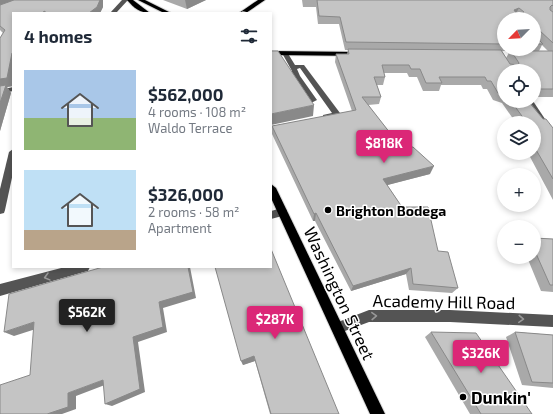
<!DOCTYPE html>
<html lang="en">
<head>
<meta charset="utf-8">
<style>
  body { margin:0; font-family:"Exo 2",sans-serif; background:#f6f6f7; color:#1f2937; height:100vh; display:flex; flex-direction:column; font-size:15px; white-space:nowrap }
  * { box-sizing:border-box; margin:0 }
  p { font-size:13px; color:#747a83 }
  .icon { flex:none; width:22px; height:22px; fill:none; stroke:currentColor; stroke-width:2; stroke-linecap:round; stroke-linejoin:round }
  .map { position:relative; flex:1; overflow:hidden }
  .drawer { position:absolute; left:12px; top:12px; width:260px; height:256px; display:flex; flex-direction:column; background:#fff; border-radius:0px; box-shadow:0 2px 6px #0003 }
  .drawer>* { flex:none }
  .needle { width:26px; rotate:246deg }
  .buttons { position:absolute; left:497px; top:12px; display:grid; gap:8px }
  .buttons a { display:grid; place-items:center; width:44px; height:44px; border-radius:50%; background:#fff; box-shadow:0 2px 6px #0003; font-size:20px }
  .price { position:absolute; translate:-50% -34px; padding:0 9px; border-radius:4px; background:#db2777; color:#fff; font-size:13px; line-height:26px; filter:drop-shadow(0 1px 2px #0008) }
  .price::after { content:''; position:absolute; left:50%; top:24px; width:12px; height:9px; margin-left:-6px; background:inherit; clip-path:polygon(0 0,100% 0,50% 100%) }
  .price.on { background:#222; color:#fff }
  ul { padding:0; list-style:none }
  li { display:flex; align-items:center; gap:12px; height:100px; padding:0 12px }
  li span { display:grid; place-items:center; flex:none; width:112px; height:80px; border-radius:0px; color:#555 }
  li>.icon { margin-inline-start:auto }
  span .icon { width:48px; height:48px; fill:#fffc; stroke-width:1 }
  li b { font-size:17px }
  h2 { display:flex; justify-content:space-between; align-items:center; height:48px; padding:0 12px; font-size:17px }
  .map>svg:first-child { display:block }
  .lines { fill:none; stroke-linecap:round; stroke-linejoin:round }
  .major-casing { stroke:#dbdbdb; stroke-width:2 }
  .minor { fill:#545454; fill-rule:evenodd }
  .major { fill:#000; fill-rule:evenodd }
  .wall { fill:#a9a9a9; fill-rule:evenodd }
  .shaded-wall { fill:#898989 }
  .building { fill:#c4c4c4; stroke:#898989; fill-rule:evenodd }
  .oneway { stroke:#989898 }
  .poi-dot { fill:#000; stroke:#fff; stroke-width:1.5 }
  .labels { text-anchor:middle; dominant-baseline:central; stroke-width:3; stroke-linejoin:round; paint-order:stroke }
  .poi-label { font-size:14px; font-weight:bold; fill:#000; stroke:#fff; text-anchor:start }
  .near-street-label { font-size:17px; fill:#000; stroke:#fff }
  .near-poi-label { font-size:17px; font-weight:bold; fill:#000; stroke:#fff; text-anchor:start }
</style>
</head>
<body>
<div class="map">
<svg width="553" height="414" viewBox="0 0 553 414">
  <rect width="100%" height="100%" fill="#fff"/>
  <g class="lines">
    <defs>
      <g id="major">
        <path d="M127,0H133L150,13C140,13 134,8 127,0Z"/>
        <polygon points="138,0 145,0 171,13 164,13"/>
        <polygon points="258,0 265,0 246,13 239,13"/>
        <polygon points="271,51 361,52 364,54 361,56 271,55"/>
        <polygon points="271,184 276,188 385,414 370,414 271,198"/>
      </g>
    </defs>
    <use href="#major" class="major-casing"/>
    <g class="minor">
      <polygon points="122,0 128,0 116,13 110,13"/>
      <polygon points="283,52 287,52 295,65 304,65 340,113 340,117 323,119 323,115 332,113 300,68 297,69 300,76 317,100 313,102 310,102 292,76 292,71 282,53"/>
      <polygon points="13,87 13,91 0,94 0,90"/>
      <polygon points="525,101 533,101 553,131 553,141 550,140"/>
      <polygon points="13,149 13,173 5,210 4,213 0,214 0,189 9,152"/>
      <polygon points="282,208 286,209 287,212 286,215 271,219 271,211"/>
      <polygon points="65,267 90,267 88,271 84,272 0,296 0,284"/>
      <polygon points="369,310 450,310 553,315 553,327 450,322 369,322 337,334 333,332 331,328 333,324"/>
    </g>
    <use href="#major" class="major"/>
  </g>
  <g class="wall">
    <polygon points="0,0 103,0 103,7 100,13 13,13 13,86 7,87 11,93 0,131 0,38 3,33 0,30"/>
    <polygon points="163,0 206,0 187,9"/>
    <path d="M302,0H553V97H534V71H504V101H529L543,119L553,128V200L529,155H526L525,153H534V123H516L502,103L493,100L487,89H483L481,85H441L439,91H423L417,77H409L407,73H384L385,77L383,85H377L381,97L379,104L368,105L401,147L430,174L387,185L402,207L438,251L458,288L452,293L409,290L406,274L351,291L315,221H313L272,134V126L352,111L335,62L336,54H347L348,50H345L339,24H318L316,7H303ZM504,19H534V49H504ZM542,45L548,51H539ZM502,51H510L506,58Z"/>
    <polygon points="534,238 553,239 553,292 541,291 527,257 534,257"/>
    <polygon points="215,267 339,414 270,414 255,361 243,365"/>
    <polygon points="431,332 532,414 470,414 425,337"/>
    <polygon points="515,332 553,335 553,388 522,385 506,337"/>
  </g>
  <g class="shaded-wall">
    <polygon points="0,0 23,0 0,7"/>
    <polygon points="100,0 103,0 103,7 100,13 89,13"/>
    <polygon points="185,0 206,0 187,9"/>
    <polygon points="519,8 515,15 514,10"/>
    <polygon points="12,53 13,54 13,86 7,87 11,93 0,131 0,79"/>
    <polygon points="314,105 313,116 271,125 271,114"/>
    <polygon points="434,166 430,174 380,187 383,179"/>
    <polygon points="316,213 315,221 313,221 314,214"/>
    <polygon points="188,267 190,267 196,298 163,308 167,332 138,342 145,392 112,406 105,404 133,337 159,302"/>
    <polygon points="411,268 406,274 351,291 353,286"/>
    <polygon points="34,322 42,327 14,336 4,332"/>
    <polygon points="254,356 255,361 243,365 241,361"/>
    <polygon points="103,380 110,383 76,396 76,409 62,414 47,414 68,393"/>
  </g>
  <g class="building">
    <polygon points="14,0 100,0 97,7 89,13 47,13 44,11 43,13 13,13 13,53 12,53 7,78 0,79 0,38 5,30 0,26 0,5"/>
    <path d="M317,0H553V6L552,5L550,7V10L553,12V43L539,30L537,38L543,44H534V19H504V44L346,42L340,17L319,16ZM519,8L524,12L523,13H516L514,10Z"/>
    <polygon points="242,11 248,13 243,13"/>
    <polygon points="348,49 501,50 510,64 518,65 519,63 511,51 553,51 553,89 534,89 534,71 504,71 504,94 498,93 491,81 487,81 485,77 439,77 442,83 426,83 420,69 411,69 409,65 382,65 385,77 374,77 381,97 362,97 401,147 413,147 434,166 383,179 402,207 428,207 438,251 448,252 458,288 413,284 411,268 353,286 316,213 314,214 272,126 356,110 336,54 349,54"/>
    <polygon points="271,51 278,51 314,105 271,114"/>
    <polygon points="6,85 0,103 0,86"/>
    <polygon points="511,101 528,101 543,119 546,119 553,128 553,179 535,148 534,148 534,123 527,123"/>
    <polygon points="534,238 553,239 553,285 550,285 534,249"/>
    <polygon points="271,249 339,414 271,414 254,356 241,361 215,267 271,267"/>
    <polygon points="103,267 188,267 193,292 159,302 163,327 133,337 140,389 105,404 103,380 68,393 68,407 47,414 0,414 0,385 30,375 34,322 4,332 9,294"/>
    <polygon points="431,332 476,333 532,414 481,414"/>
    <polygon points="515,332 553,335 553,383 532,382"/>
  </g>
  <defs><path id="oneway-chevron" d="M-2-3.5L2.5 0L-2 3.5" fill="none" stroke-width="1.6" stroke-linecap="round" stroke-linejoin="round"/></defs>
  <g class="oneway">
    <use href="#oneway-chevron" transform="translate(47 277) rotate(165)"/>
    <use href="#oneway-chevron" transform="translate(374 316) rotate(-2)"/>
    <use href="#oneway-chevron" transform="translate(521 319) rotate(3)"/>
  </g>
  <g class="poi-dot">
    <circle cx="328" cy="210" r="4"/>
    <circle cx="463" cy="397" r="4"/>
  </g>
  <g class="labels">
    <g class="poi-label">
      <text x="336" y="210">Brighton Bodega</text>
    </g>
    <g class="near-street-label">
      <text transform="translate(340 293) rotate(65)">Washington Street</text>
      <text transform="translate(444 301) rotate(1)">Academy Hill Road</text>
    </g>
    <g class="near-poi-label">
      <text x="471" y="397">Dunkin'</text>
    </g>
  </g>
</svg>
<div class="buttons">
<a><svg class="needle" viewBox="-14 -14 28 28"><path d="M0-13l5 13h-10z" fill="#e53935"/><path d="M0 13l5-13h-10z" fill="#747a83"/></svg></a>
<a><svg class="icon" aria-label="locate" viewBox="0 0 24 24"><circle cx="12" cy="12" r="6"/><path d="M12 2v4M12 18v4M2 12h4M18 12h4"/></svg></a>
<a><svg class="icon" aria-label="layers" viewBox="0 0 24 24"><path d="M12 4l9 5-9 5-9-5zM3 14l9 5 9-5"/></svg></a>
<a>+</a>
<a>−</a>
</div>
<b class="price" style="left:384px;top:164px">$818K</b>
<b class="price on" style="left:87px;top:333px">$562K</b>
<b class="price" style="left:275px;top:340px">$287K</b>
<b class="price" style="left:481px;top:374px">$326K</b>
<section class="drawer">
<h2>4 homes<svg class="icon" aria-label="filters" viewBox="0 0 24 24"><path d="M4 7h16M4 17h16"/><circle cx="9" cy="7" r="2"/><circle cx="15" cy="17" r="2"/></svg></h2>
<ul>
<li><span style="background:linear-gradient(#a9c7e8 60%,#8fb573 0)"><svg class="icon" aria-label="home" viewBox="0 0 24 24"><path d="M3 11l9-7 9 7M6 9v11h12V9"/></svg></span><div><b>$562,000</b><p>4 rooms · 108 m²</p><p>Waldo Terrace</p></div></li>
<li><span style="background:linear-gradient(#bfe0f5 75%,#b9a48a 0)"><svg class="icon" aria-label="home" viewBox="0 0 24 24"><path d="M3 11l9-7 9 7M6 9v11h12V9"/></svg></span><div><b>$326,000</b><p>2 rooms · 58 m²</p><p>Apartment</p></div></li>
</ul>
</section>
</div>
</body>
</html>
